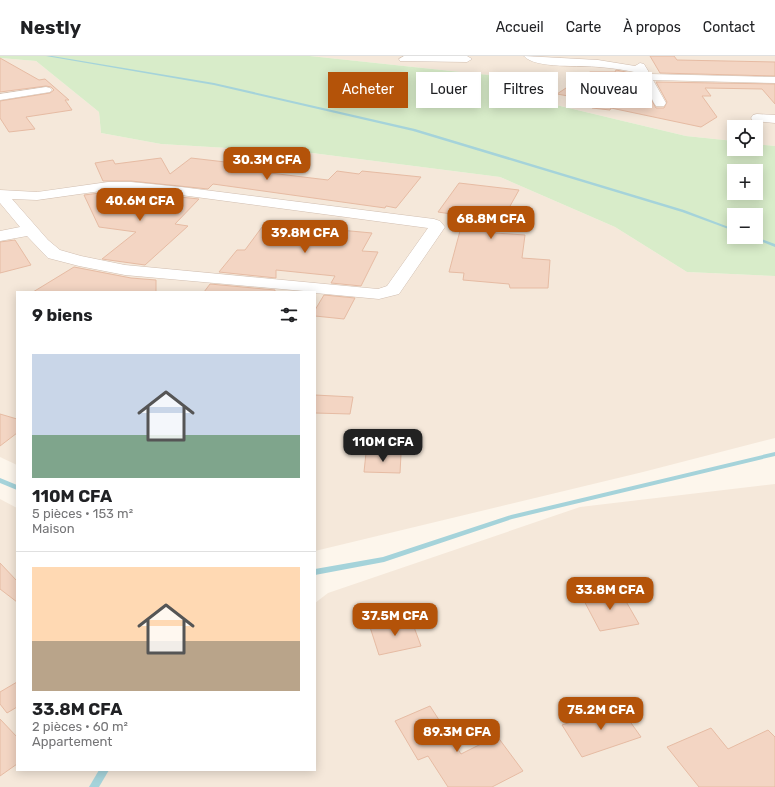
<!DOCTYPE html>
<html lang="fr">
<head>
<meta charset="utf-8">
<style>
  body { margin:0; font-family:Rubik,sans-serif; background:#f2f2f2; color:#202124; height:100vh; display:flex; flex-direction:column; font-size:15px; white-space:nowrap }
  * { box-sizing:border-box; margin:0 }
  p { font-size:13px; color:#757577 }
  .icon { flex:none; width:22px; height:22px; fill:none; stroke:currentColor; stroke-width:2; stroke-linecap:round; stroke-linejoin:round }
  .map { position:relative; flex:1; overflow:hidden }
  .sheet { position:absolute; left:16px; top:235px; width:300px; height:480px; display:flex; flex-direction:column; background:#fff; border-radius:0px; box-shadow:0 2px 10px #0003 }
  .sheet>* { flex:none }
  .hud { position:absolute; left:328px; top:16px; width:380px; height:36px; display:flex; gap:8px }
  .buttons { position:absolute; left:727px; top:64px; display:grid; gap:8px }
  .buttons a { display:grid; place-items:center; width:36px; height:36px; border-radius:0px; background:#fff; box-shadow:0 2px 10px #0003; font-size:20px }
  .price { position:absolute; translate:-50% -34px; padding:0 9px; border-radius:8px; background:#b45309; color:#fff; font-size:13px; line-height:26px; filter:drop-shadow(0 1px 2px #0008) }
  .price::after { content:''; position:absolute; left:50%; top:24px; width:12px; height:9px; margin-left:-6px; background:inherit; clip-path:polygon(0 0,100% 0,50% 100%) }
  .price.selected { background:#222; color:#fff }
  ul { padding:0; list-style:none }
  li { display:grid; align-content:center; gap:8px; height:212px; padding:0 16px }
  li+li { border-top:1px solid #e0e0e0 }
  li span { display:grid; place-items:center; height:124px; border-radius:0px; color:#555 }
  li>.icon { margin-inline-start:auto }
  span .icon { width:72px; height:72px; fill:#fffc; stroke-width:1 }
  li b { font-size:17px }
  h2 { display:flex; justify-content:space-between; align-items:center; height:48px; padding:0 16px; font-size:17px }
  .chip { padding:0 14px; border-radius:0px; background:#fff; box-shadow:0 2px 10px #0003; font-size:14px; line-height:36px }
  .chip.selected { background:#b45309; color:#fff }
  header { display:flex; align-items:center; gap:24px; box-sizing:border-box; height:56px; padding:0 20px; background:#fff; border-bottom:1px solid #e0e0e0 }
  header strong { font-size:19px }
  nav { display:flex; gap:22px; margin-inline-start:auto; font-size:14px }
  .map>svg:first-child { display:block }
  .residential { fill:#f5e8da }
  .green { fill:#d8ecc9; fill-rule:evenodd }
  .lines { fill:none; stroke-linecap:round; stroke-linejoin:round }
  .stream { fill:#a5d3da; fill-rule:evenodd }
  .building { fill:#f3d5c3; stroke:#e6bba3 }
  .minor-casing { stroke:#d1beb0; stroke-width:1 }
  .minor { fill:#fff; fill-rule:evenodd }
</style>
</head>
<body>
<header>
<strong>Nestly</strong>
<nav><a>Accueil</a><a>Carte</a><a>À propos</a><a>Contact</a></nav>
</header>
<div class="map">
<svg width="775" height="731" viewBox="0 0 775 731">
  <rect width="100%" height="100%" fill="#fdf6ec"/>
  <g class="residential">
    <polygon points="310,0 775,0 775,90 756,88 756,71 734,71 734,85 686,80 552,48 517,22"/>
    <polygon points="0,2 36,5 99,56 101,77 161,88 312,97 500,121 615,171 687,216 775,220 775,382 643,416 315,495 315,236 17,236 17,409 0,401"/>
    <polygon points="775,428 775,731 0,731 0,443 17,452 17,714 315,714 315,547 328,537 580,451"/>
  </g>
  <path class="green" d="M0,0H310L517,22L552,48L686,80L734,85V93H756V88L775,90V220L687,216L615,171L500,121L312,97L161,88L101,77L99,56L36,5L0,2ZM734,115H756V137H734ZM734,159H756V181H734Z"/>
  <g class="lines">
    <g class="stream">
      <polygon points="46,0 52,0 214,27 415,73 684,154 734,173 734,175 682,156 413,75 214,29"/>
      <polygon points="750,181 756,181 775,188 775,191"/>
      <polygon points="775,396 775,400 512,463 384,506 315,519 315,513 383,501 511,459"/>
      <polygon points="0,422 17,429 17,434 0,427"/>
      <polygon points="99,714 109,714 99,731 89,731"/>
    </g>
  </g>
  <g class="building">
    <polygon points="650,0 674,0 677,4 775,6 775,20 660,17"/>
    <polygon points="0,2 39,24 45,23 69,44 65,44 72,54 26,61 35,73 9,76 0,62 0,45 50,37 54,34 51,31 46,30 0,36"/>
    <polygon points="616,14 631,17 627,24 641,25 656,52 664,52 667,46 656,26 775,28 775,48 762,33 705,32 711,40 702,40 717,61 701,71 611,52 610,54 592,52 596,45 557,38 590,16 615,16"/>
    <polygon points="161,102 170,118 191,102 251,109 245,114 328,124 337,115 359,118 362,115 421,121 396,152 386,150 385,152 213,128 208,133 131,125 103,125 95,107 113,104 115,108"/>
    <polygon points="459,127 519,134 495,177 525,179 522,202 550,204 548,232 510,232 509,228 463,224 464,217 449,216 464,160 438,156"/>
    <polygon points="108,136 131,136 199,143 175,168 188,170 145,209 102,203 136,176 99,171 84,139"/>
    <polygon points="265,167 372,177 362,195 378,196 361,230 331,227 335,220 276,214 276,222 219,216 237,194 245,194"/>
    <polygon points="15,184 31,209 0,217 0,186"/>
    <polygon points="74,211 131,222 156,224 156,236 33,236"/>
    <polygon points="210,228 275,234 275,236 204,236"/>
    <polygon points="324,239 355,242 344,263 315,260 315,254"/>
    <polygon points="315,339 353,341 350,358 315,357"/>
    <polygon points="0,358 17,363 17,377 0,390"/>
    <polygon points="366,397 401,398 400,417 364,416"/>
    <polygon points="0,507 17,525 17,546 0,533"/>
    <polygon points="620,535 639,568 600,575 582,541"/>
    <polygon points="411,563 421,590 379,599 370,571"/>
    <polygon points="17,626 17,651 7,657 0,648 0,636"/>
    <polygon points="430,650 461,698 497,680 523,715 492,731 448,731 428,700 418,704 395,665"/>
    <polygon points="619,650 641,681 582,701 562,669"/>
    <polygon points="0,663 17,681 17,708 0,720"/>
    <polygon points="711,672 728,693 768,674 775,681 775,731 699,731 667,691"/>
  </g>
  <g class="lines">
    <defs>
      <g id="minor">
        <polygon points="404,0 467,0 472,3 467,6 400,5 399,3"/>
        <path d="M524,0L598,4L635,10L640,7L644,8L650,18L775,21V27L653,24L666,47L664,50H656L654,47L639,17C626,14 612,12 599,11C583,9 534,13 524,0Z"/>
        <polygon points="46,31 50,32 52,34 50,36 0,44 0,38"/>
        <polygon points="757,58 775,59 775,67 753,65 751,62 753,59"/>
        <path d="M108,126H131L181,131L434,163L440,165L445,171L399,238L379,243L315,237V236L125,219L79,210L48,202L27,180L0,185V175L20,171L0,147V134L37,136ZM108,134H131L181,139L428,172L387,230L378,233L125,209L81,200L60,194L48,184L12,143L37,144Z"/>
      </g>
    </defs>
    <use href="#minor" class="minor-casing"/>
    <use href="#minor" class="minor"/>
  </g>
</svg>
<div class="buttons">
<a><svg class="icon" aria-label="locate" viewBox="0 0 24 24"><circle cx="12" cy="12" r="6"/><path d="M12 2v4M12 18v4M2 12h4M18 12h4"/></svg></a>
<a>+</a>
<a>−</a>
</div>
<b class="price" style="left:267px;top:125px">30.3M CFA</b>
<b class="price" style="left:140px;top:166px">40.6M CFA</b>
<b class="price" style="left:491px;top:184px">68.8M CFA</b>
<b class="price" style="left:305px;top:198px">39.8M CFA</b>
<b class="price selected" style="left:383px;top:407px">110M CFA</b>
<b class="price" style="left:610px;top:555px">33.8M CFA</b>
<b class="price" style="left:395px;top:581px">37.5M CFA</b>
<b class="price" style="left:601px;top:675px">75.2M CFA</b>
<b class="price" style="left:457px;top:697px">89.3M CFA</b>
<div class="hud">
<a class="chip selected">Acheter</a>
<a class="chip">Louer</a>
<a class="chip">Filtres</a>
<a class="chip">Nouveau</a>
</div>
<section class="sheet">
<h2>9 biens<svg class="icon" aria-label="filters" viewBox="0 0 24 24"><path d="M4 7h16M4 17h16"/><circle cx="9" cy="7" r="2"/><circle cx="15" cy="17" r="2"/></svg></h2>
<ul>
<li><span style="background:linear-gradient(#c9d6e8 65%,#7fa58c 0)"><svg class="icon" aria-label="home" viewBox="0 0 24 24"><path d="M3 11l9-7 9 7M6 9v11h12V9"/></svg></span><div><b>110M CFA</b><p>5 pièces · 153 m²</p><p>Maison</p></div></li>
<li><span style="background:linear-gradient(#ffd9b3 60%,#b9a48a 0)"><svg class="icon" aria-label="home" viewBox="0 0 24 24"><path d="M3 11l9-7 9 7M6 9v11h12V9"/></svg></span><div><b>33.8M CFA</b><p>2 pièces · 60 m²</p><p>Appartement</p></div></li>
</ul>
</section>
</div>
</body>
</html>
